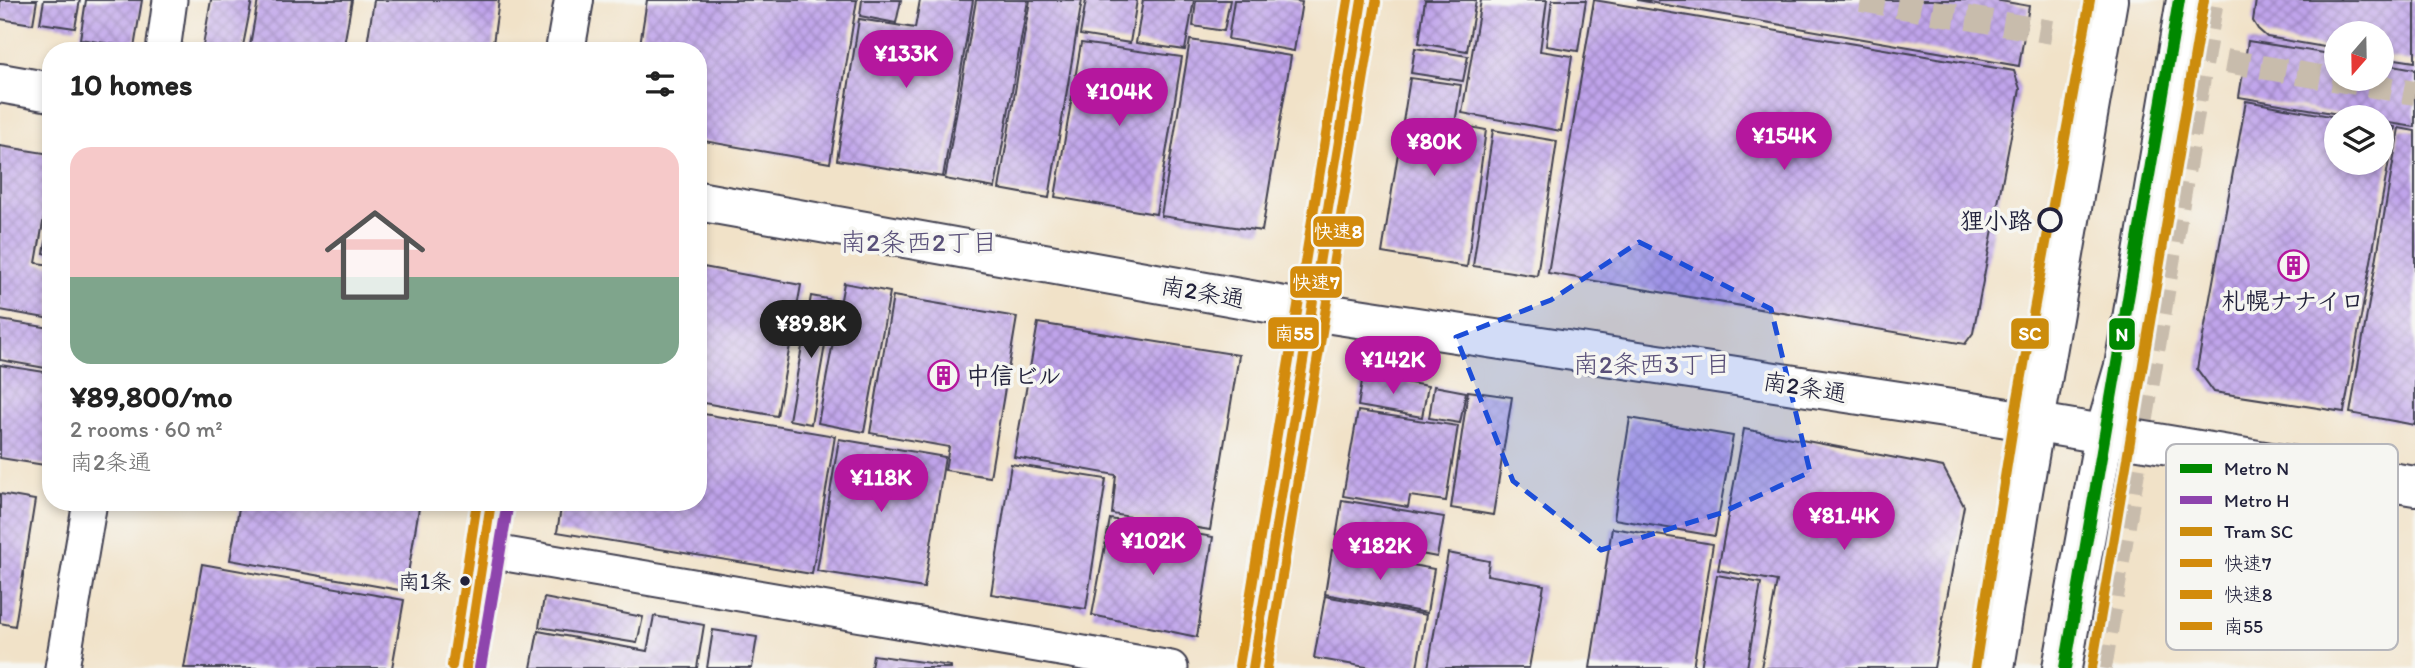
<!DOCTYPE html>
<html lang="en">
<head>
<meta charset="utf-8">
<style>
  body { margin:0; font-family:Itim,"Klee One",sans-serif; background:#f6f6f6; color:#222; height:100vh; display:flex; flex-direction:column; font-size:26px; white-space:nowrap }
  * { box-sizing:border-box; margin:0 }
  p { font-size:23px; color:#767676 }
  .icon { flex:none; width:38px; height:38px; fill:none; stroke:currentColor; stroke-width:2; stroke-linecap:round; stroke-linejoin:round }
  .map { position:relative; flex:1; overflow:hidden }
  .drawer { position:absolute; left:42px; top:42px; width:665px; height:469px; display:flex; flex-direction:column; background:#fff; border-radius:28px; box-shadow:0 4px 10px #0003 }
  .drawer>* { flex:none }
  .needle { width:46px; rotate:200deg }
  .buttons { position:absolute; left:2324px; top:21px; display:grid; gap:14px }
  .buttons a { display:grid; place-items:center; width:70px; height:70px; border-radius:50%; background:#fff; box-shadow:0 4px 10px #0003; font-size:35px }
  .price { position:absolute; translate:-50% -60px; padding:0 16px; border-radius:24px; background:#b5179e; color:#fff; font-size:23px; line-height:46px; filter:drop-shadow(0 2px 4px #0008) }
  .price::after { content:''; position:absolute; left:50%; top:42px; width:21px; height:16px; margin-left:-10px; background:inherit; clip-path:polygon(0 0,100% 0,50% 100%) }
  .price.selected { background:#222; color:#fff }
  ul { padding:0; list-style:none }
  li { display:grid; align-content:center; gap:14px; height:371px; padding:0 28px }
  li+li { border-top:2px solid #e0e0e0 }
  li span { display:grid; place-items:center; height:217px; border-radius:21px; color:#555 }
  li>.icon { margin-inline-start:auto }
  span .icon { width:126px; height:126px; fill:#fffc; stroke-width:1 }
  li b { font-size:30px }
  h2 { display:flex; justify-content:space-between; align-items:center; height:84px; padding:0 28px; font-size:30px }
  .map>svg:first-child { display:block }
  .building { fill:url(#building-cross-hatch) }
  .lines { fill:none; stroke-linecap:round; stroke-linejoin:round }
  .pedestrian-tunnel { stroke:#c8bcac; stroke-width:24; stroke-dasharray:24 12; stroke-linecap:butt }
  .minor-casing { stroke:#413f50; stroke-width:37 }
  .tertiary-casing { stroke:#413f50; stroke-width:42 }
  .trunk-casing { stroke:#413f50; stroke-width:42 }
  .minor { stroke:#fff; stroke-width:33 }
  .tertiary { stroke:#fff; stroke-width:38 }
  .trunk { stroke:#fff; stroke-width:38 }
  .bus-1-casing { stroke:#f6f6f2; stroke-width:16 }
  .bus-2-casing { stroke:#f6f6f2; stroke-width:16 }
  .bus-3-casing { stroke:#f6f6f2; stroke-width:16 }
  .bus-1 { stroke:#d38b0c; stroke-width:10 }
  .bus-2 { stroke:#d38b0c; stroke-width:10 }
  .bus-3 { stroke:#d38b0c; stroke-width:10 }
  .tram-1-casing { stroke:#f6f6f2; stroke-width:16 }
  .tram-1 { stroke:#cc8c0c; stroke-width:10 }
  .metro-1-casing { stroke:#f6f6f2; stroke-width:18 }
  .metro-2-casing { stroke:#f6f6f2; stroke-width:18 }
  .metro-1 { stroke:#080; stroke-width:12 }
  .metro-2 { stroke:#8e44ad; stroke-width:12 }
  .marked { fill:#1d4ed8; fill-opacity:0.2; stroke:#1d4ed8; stroke-width:5; stroke-dasharray:14 9; stroke-linejoin:round }
  .stop-dot { fill:#f6f6f2; stroke:#22223b; stroke-width:3.5 }
  .bus-dot { fill:#22223b; stroke:#f6f6f2; stroke-width:2.5 }
  .labels { text-anchor:middle; dominant-baseline:central; stroke-width:7; stroke-linejoin:round; paint-order:stroke }
  .bus-label { font-size:22px; fill:#22223b; stroke:#f6f6f2; text-anchor:end }
  .stop-label { font-size:24px; font-weight:bold; fill:#22223b; stroke:#f6f6f2; text-anchor:end }
  .street-label { font-size:24px; fill:#22223b; stroke:#f6f6f2 }
  .poi-label { font-size:24px; font-weight:bold; fill:#22223b; stroke:#f6f6f2 }
  .neighbourhood-label { font-size:26px; fill:#595079; stroke:#f6f6f2 }
  .key { fill:#f6f6f2; stroke:#b6b6bb; stroke-width:2 }
  .key-label { font-size:19px; fill:#22223b }
  .line-badge { stroke:#f6f6f2; stroke-width:2.5 }
  .badge-label { font-size:19px; text-anchor:middle; font-weight:bold; fill:#fff }
</style>
</head>
<body>
<div class="map">
<svg width="2415" height="668" viewBox="0 0 2415 668">
  <defs>
    <pattern id="building-cross-hatch" width="8" height="8" patternUnits="userSpaceOnUse" patternTransform="scale(1.75)"><rect width="8" height="8" fill="#c0a4eb"/><path d="M0 0l8 8M0 8l8-8" fill="none" stroke="#9c85c0"/></pattern>
  </defs>
  <rect width="100%" height="100%" fill="#f6f6f2"/>
  <filter id="ink" filterUnits="userSpaceOnUse"><feTurbulence type="fractalNoise" baseFrequency=".0143" numOctaves="2"/><feDisplacementMap in="SourceGraphic" scale="14" xChannelSelector="R" yChannelSelector="G"/><feConvolveMatrix kernelMatrix="1 2 1 2 8 2 1 2 1" color-interpolation-filters="sRGB"/></filter>
  <filter id="wash" filterUnits="userSpaceOnUse"><feTurbulence type="fractalNoise" baseFrequency=".00686" numOctaves="4" result="noise"/><feDisplacementMap in="SourceGraphic" scale="28" xChannelSelector="R" yChannelSelector="G"/><feGaussianBlur stdDeviation="1.57" result="paint"/><feColorMatrix in="noise" values="0 0 0 0 0 0 0 0 0 0 0 0 0 0 0 0 0 1.4 0 .05"/><feComposite in="paint" operator="in"/></filter>
  <g filter="url(#wash)">
    <rect width="100%" height="100%" fill="#f1e2c8"/>
    <g id="blocks">
      <g class="building">
        <polygon points="0,0 37,0 33,24 0,19"/>
        <polygon points="44,0 80,0 75,28 40,23"/>
        <polygon points="86,0 142,0 134,48 80,39"/>
        <polygon points="211,0 252,0 242,51 202,51"/>
        <polygon points="258,0 352,0 343,51 249,51"/>
        <polygon points="374,0 499,0 492,51 366,51"/>
        <polygon points="647,0 857,0 830,163 698,140 698,51 639,51"/>
        <polygon points="862,0 901,0 896,23 860,16"/>
        <polygon points="920,0 973,0 943,177 837,160 859,19 915,28"/>
        <polygon points="976,0 1028,0 995,188 945,179"/>
        <polygon points="1030,0 1082,0 1049,198 999,189"/>
        <polygon points="1086,0 1137,0 1130,43 1080,35"/>
        <polygon points="1143,0 1194,0 1185,50 1136,43"/>
        <polygon points="1196,0 1230,0 1224,31 1193,26"/>
        <polygon points="1234,0 1289,0 1302,2 1294,51 1228,39"/>
        <polygon points="1425,0 1476,0 1467,51 1419,43"/>
        <polygon points="1481,0 1547,0 1540,51 1572,56 1561,131 1462,113"/>
        <polygon points="1552,0 1586,0 1578,51 1546,46"/>
        <polygon points="1594,0 2014,71 2020,89 1973,333 1965,344 1548,273"/>
        <polygon points="1637,0 1995,0 2029,6 2019,66"/>
        <polygon points="2256,0 2415,0 2415,62 2382,57 2382,33 2336,33 2336,49 2267,37 2258,29 2253,21"/>
        <polygon points="1190,40 1291,56 1262,231 1161,216"/>
        <polygon points="2248,41 2336,55 2336,79 2382,79 2382,63 2415,69 2415,127 2382,122 2382,117 2356,117 2239,97"/>
        <polygon points="1081,43 1182,57 1156,214 1055,197"/>
        <polygon points="1415,48 1468,56 1463,81 1411,73"/>
        <polygon points="1410,78 1461,85 1455,124 1486,130 1467,267 1382,253"/>
        <polygon points="2246,101 2336,117 2336,163 2382,163 2382,125 2395,127 2344,412 2214,392 2197,369"/>
        <polygon points="2399,128 2415,131 2415,425 2350,413"/>
        <polygon points="1493,130 1557,141 1537,276 1473,266"/>
        <polygon points="0,146 51,154 51,177 36,263 51,265 51,319 0,310"/>
        <polygon points="49,225 51,225 51,255 44,253"/>
        <polygon points="698,266 801,285 777,416 698,402"/>
        <polygon points="844,283 890,292 864,432 818,423"/>
        <polygon points="811,296 833,300 811,424 789,420"/>
        <polygon points="893,296 1017,317 990,477 945,470 949,447 870,433"/>
        <polygon points="0,320 51,328 51,369 0,360"/>
        <polygon points="1038,323 1239,355 1210,530 1112,514 1116,475 1014,457"/>
        <polygon points="0,365 51,373 51,466 0,458"/>
        <polygon points="1363,375 1428,386 1422,417 1358,406"/>
        <polygon points="1434,386 1466,392 1460,423 1429,418"/>
        <polygon points="1468,391 1512,397 1493,515 1451,508"/>
        <polygon points="1358,411 1458,426 1446,501 1410,496 1408,507 1343,496"/>
        <polygon points="698,413 835,436 812,574 557,532 562,502 698,502"/>
        <polygon points="1630,418 1733,436 1715,536 1614,519"/>
        <polygon points="1744,429 1943,467 1964,506 1934,668 1761,668 1777,581 1718,570"/>
        <polygon points="839,439 945,457 924,588 817,571"/>
        <polygon points="1011,464 1106,479 1086,609 991,594"/>
        <polygon points="0,494 35,500 15,626 0,623"/>
        <polygon points="1342,500 1444,517 1437,557 1336,538"/>
        <polygon points="240,502 420,502 405,591 230,560"/>
        <polygon points="1110,519 1213,537 1197,637 1092,615"/>
        <polygon points="1612,528 1713,544 1693,668 1590,668"/>
        <polygon points="1332,550 1434,569 1427,613 1325,594"/>
        <polygon points="1448,553 1489,561 1487,575 1544,585 1529,668 1428,668"/>
        <polygon points="202,564 404,600 392,668 184,668"/>
        <polygon points="1717,575 1761,583 1747,668 1701,668"/>
        <polygon points="1325,596 1426,615 1417,668 1372,668 1314,658"/>
        <polygon points="544,598 643,617 637,643 539,627"/>
        <polygon points="654,616 704,625 697,668 531,668 538,631 647,651"/>
        <polygon points="713,630 757,637 752,668 707,668"/>
        <polygon points="873,655 951,666 951,668 871,668"/>
      </g>
    </g>
  </g>
  <g filter="url(#ink)">
    <use href="#blocks" fill-opacity="0" stroke="#413f50" stroke-width="2"/>
    <g class="lines">
      <g class="pedestrian-tunnel">
        <polyline points="1861,0 2052,32"/>
        <polyline points="2226,61 2415,93"/>
        <polyline points="2100,668 2212,0"/>
      </g>
      <defs>
        <g id="minor">
          <polyline points="163,51 170,0"/>
          <polyline points="483,550 1171,668"/>
          <polyline points="62,668 90,502"/>
        </g>
        <g id="tertiary">
          <polyline points="565,51 574,0"/>
          <polyline points="0,83 51,92"/>
          <polyline points="698,201 1312,311 1971,412 2415,486"/>
          <polyline points="466,668 491,502"/>
          <polyline points="1253,668 1362,0"/>
        </g>
        <g id="trunk">
          <polyline points="1995,668 2022,497 2108,0"/>
          <polyline points="2062,668 2104,435 2124,366 2186,0"/>
        </g>
      </defs>
      <use href="#minor" class="minor-casing"/>
      <use href="#tertiary" class="tertiary-casing"/>
      <use href="#trunk" class="trunk-casing"/>
      <use href="#minor" class="minor"/>
      <use href="#tertiary" class="tertiary"/>
      <use href="#trunk" class="trunk"/>
      <defs>
        <g id="bus-1">
          <polyline points="466,668 491,502"/>
          <polyline points="1253,668 1362,0"/>
        </g>
        <g id="bus-2">
          <polyline points="480,668 505,504"/>
          <polyline points="1267,668 1376,2"/>
        </g>
        <g id="bus-3">
          <polyline points="452,666 477,502"/>
          <polyline points="1239,666 1348,0"/>
        </g>
      </defs>
      <use href="#bus-1" class="bus-1-casing"/>
      <use href="#bus-2" class="bus-2-casing"/>
      <use href="#bus-3" class="bus-3-casing"/>
      <use href="#bus-1" class="bus-1"/>
      <use href="#bus-2" class="bus-2"/>
      <use href="#bus-3" class="bus-3"/>
      <defs>
        <g id="tram-1">
          <polyline points="1975,668 2014,420 2090,0"/>
          <polyline points="2092,668 2204,0"/>
        </g>
      </defs>
      <use href="#tram-1" class="tram-1-casing"/>
      <use href="#tram-1" class="tram-1"/>
      <defs>
        <polyline id="metro-1" points="2065,668 2179,0"/>
        <polyline id="metro-2" points="480,668 508,502"/>
      </defs>
      <use href="#metro-1" class="metro-1-casing"/>
      <use href="#metro-2" class="metro-2-casing"/>
      <use href="#metro-1" class="metro-1"/>
      <use href="#metro-2" class="metro-2"/>
    </g>
  </g>
  <path class="marked" d="M1639,242L1771,309L1810,472L1721,513L1601,550L1513,481L1456,337L1551,300Z"/>
  <defs>
    <symbol id="building-ring" viewBox="-11 -11 22 22"><circle r="9.5" fill="#f6f6f2" stroke="#b5179e" stroke-width="1.5"/><path d="M-4-6H4V6H1V3H-1V6H-4ZM-2.5-4.3h1.7v1.8h-1.7ZM.8-4.3h1.7v1.8H.8ZM-2.5-1h1.7V.8h-1.7ZM.8-1h1.7V.8H.8Z" fill="#b5179e"/></symbol>
  </defs>
  <g fill-rule="evenodd">
    <use href="#building-ring" x="2276" y="248" width="35" height="35"/>
    <use href="#building-ring" x="926" y="358" width="35" height="35"/>
  </g>
  <circle class="stop-dot" cx="2050" cy="220" r="11"/>
  <circle class="bus-dot" cx="465" cy="581" r="6"/>
  <g class="labels">
    <g class="bus-label">
      <text x="452" y="581">南1条</text>
    </g>
    <g class="stop-label">
      <text x="2032" y="220">狸小路</text>
    </g>
    <g class="street-label">
      <text transform="translate(1203 292) rotate(10)">南2条通</text>
      <text transform="translate(1805 387) rotate(9)">南2条通</text>
    </g>
    <g class="poi-label">
      <text x="2293" y="300">札幌ナナイロ</text>
      <text x="966" y="375" text-anchor="start">中信ビル</text>
    </g>
    <g class="neighbourhood-label">
      <text x="919" y="242">南2条西2丁目</text>
      <text x="1652" y="364">南2条西3丁目</text>
    </g>
  </g>
  <rect x="2166" y="444" width="232" height="206" rx="10" class="key"/>
  <rect x="2180" y="464" width="32" height="9" fill="#080"/>
  <rect x="2180" y="496" width="32" height="8" fill="#8e44ad"/>
  <rect x="2180" y="527" width="32" height="9" fill="#cc8c0c"/>
  <rect x="2180" y="559" width="32" height="8" fill="#d38b0c"/>
  <rect x="2180" y="590" width="32" height="9" fill="#d38b0c"/>
  <rect x="2180" y="622" width="32" height="8" fill="#d38b0c"/>
  <g class="key-label">
    <text x="2224" y="475">Metro N</text>
    <text x="2224" y="507">Metro H</text>
    <text x="2224" y="538">Tram SC</text>
    <text x="2224" y="570">快速7</text>
    <text x="2224" y="601">快速8</text>
    <text x="2224" y="633">南55</text>
  </g>
  <g class="line-badge">
    <rect x="1312" y="215" width="53" height="33" rx="7" fill="#d38b0c"/>
    <rect x="1289" y="265" width="54" height="34" rx="7" fill="#d38b0c"/>
    <rect x="1267" y="316" width="53" height="34" rx="7" fill="#d38b0c"/>
    <rect x="2010" y="317" width="40" height="33" rx="7" fill="#cc8c0c"/>
    <rect x="2108" y="317" width="28" height="34" rx="7" fill="#080"/>
  </g>
  <g class="badge-label">
    <text x="1338" y="238">快速8</text>
    <text x="1316" y="289">快速7</text>
    <text x="1294" y="340">南55</text>
    <text x="2030" y="340">SC</text>
    <text x="2122" y="341">N</text>
  </g>
</svg>
<div class="buttons">
<a><svg class="needle" viewBox="-14 -14 28 28"><path d="M0-13l5 13h-10z" fill="#e53935"/><path d="M0 13l5-13h-10z" fill="#767676"/></svg></a>
<a><svg class="icon" aria-label="layers" viewBox="0 0 24 24"><path d="M12 4l9 5-9 5-9-5zM3 14l9 5 9-5"/></svg></a>
</div>
<b class="price" style="left:906px;top:90px">¥133K</b>
<b class="price" style="left:1119px;top:128px">¥104K</b>
<b class="price" style="left:1784px;top:172px">¥154K</b>
<b class="price" style="left:1434px;top:178px">¥80K</b>
<b class="price selected" style="left:811px;top:360px">¥89.8K</b>
<b class="price" style="left:1393px;top:396px">¥142K</b>
<b class="price" style="left:881px;top:514px">¥118K</b>
<b class="price" style="left:1844px;top:552px">¥81.4K</b>
<b class="price" style="left:1153px;top:577px">¥102K</b>
<b class="price" style="left:1380px;top:582px">¥182K</b>
<section class="drawer">
<h2>10 homes<svg class="icon" aria-label="filters" viewBox="0 0 24 24"><path d="M4 7h16M4 17h16"/><circle cx="9" cy="7" r="2"/><circle cx="15" cy="17" r="2"/></svg></h2>
<ul>
<li><span style="background:linear-gradient(#f6c9c9 60%,#7fa58c 0)"><svg class="icon" aria-label="home" viewBox="0 0 24 24"><path d="M3 11l9-7 9 7M6 9v11h12V9"/></svg></span><div><b>¥89,800/mo</b><p>2 rooms · 60 m²</p><p>南2条通</p></div></li>
</ul>
</section>
</div>
</body>
</html>
